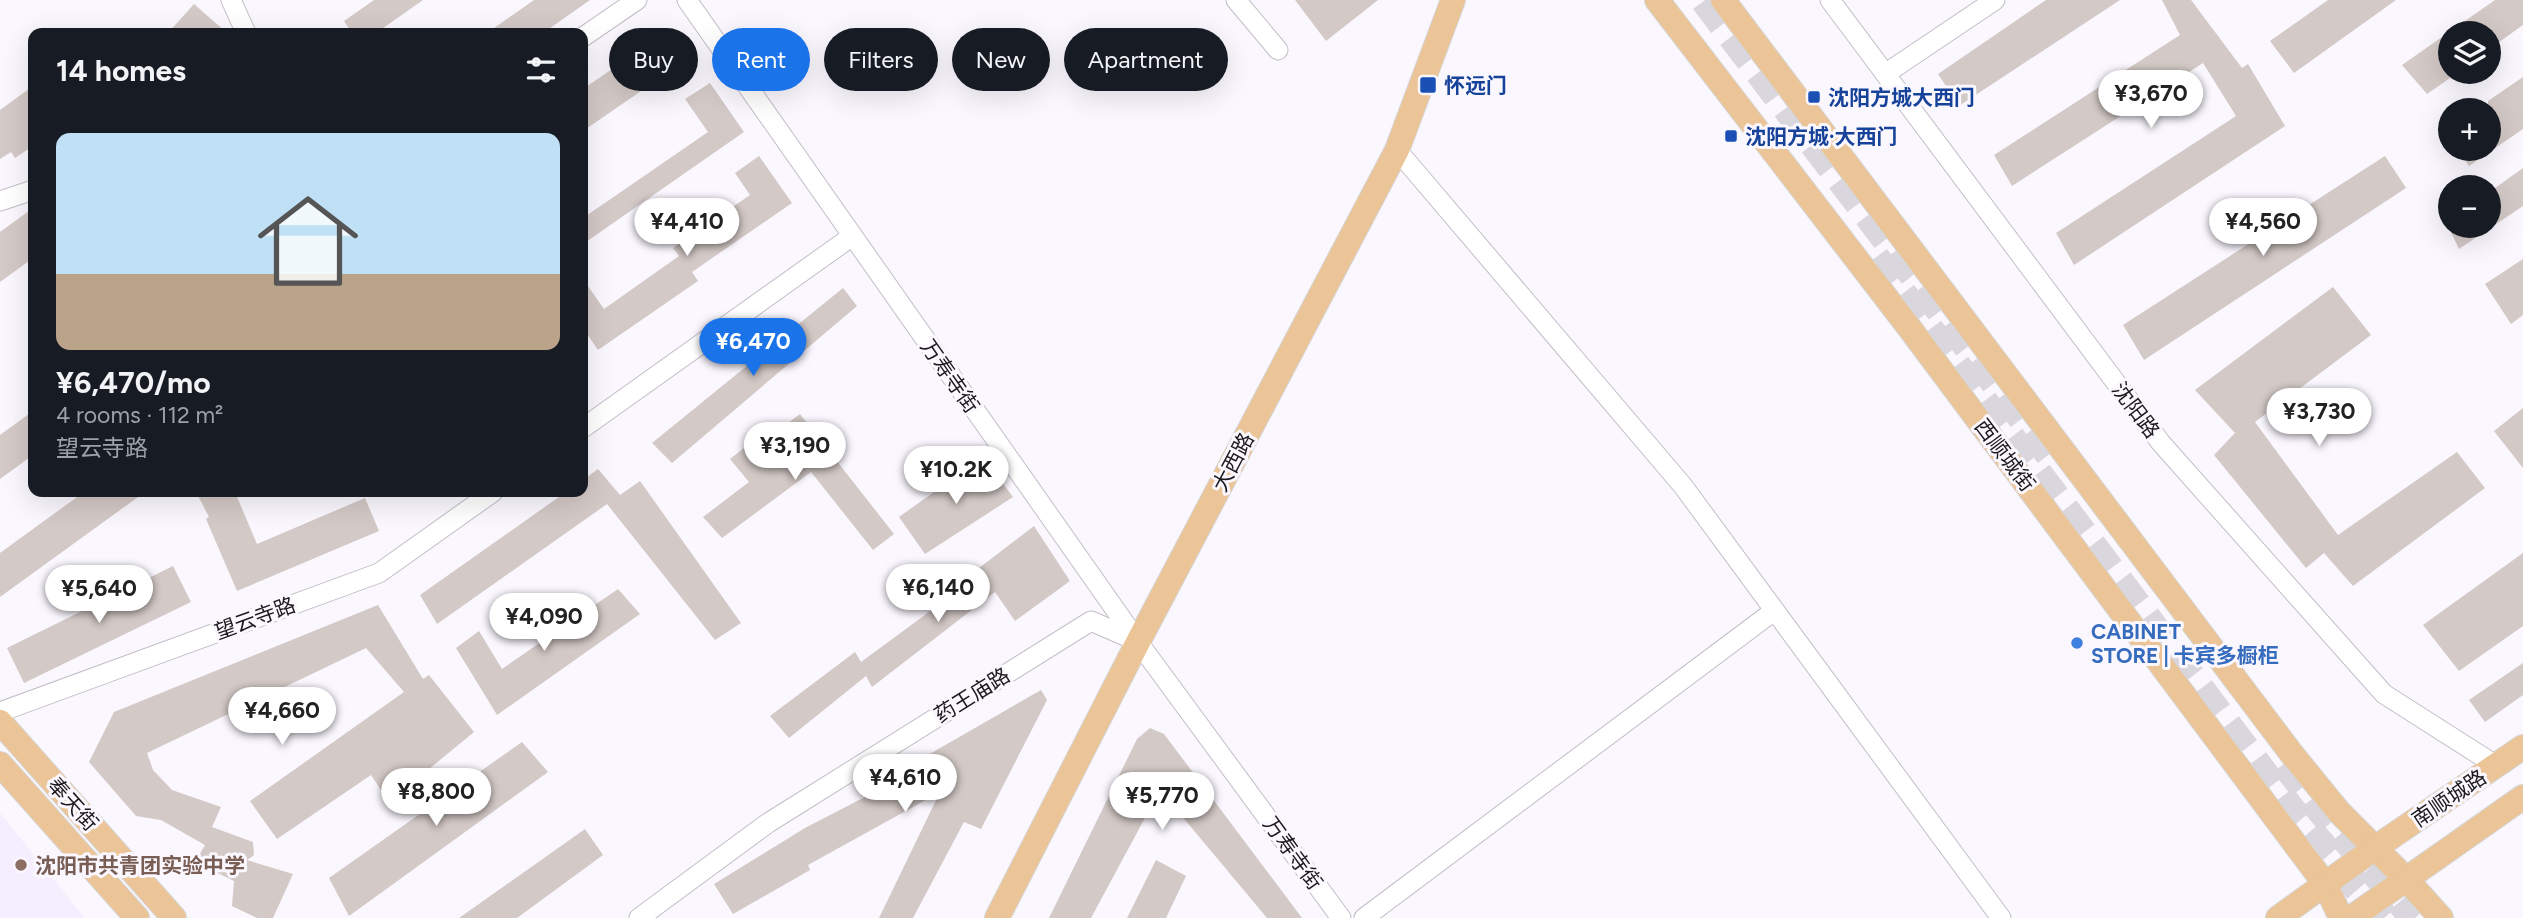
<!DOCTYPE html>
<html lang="en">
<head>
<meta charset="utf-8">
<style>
  body { margin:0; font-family:Figtree,"Noto Sans SC",sans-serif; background:#242831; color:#f1f3f6; height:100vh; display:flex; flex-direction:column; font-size:26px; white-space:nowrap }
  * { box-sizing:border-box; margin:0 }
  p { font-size:23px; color:#9ea1a6 }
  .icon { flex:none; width:38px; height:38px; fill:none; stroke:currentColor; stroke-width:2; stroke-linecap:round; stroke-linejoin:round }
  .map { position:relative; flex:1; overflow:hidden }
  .drawer { position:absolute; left:28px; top:28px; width:560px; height:469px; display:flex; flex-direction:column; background:#171b24; border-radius:14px; box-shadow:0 7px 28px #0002 }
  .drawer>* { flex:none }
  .guide { position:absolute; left:609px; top:28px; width:665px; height:63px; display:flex; gap:14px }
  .buttons { position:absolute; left:2438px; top:21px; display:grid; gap:14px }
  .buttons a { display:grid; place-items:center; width:63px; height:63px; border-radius:50%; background:#171b24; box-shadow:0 7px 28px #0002; font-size:35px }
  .price { position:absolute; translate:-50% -60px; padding:0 16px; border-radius:24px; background:#fff; color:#222; font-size:23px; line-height:46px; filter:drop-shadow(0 2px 4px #0008) }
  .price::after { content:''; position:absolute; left:50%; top:42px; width:21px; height:16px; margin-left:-10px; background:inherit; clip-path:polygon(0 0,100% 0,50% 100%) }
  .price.current { background:#1a73e8; color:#fff }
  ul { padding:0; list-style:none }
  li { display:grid; align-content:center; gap:14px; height:371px; padding:0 28px }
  li span { display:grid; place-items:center; height:217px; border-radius:14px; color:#555 }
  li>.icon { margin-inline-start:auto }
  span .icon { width:126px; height:126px; fill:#fffc; stroke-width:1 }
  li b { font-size:30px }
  h2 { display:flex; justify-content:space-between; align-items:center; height:84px; padding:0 28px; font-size:30px }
  .tag { padding:0 24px; border-radius:32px; background:#171b24; box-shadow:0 7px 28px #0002; font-size:24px; line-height:63px }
  .tag.current { background:#1a73e8; color:#fff }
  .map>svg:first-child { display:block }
  .built { fill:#f5eefe }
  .building { fill:#d3c9c6 }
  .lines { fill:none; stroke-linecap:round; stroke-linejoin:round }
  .highway-tunnel { stroke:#dad6dd; stroke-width:30; stroke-dasharray:30 15; stroke-linecap:butt }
  .minor-casing { stroke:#c2bec7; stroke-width:21 }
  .major-casing { stroke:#d6d6d6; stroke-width:26 }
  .minor { stroke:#fff; stroke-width:19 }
  .major { stroke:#ebc597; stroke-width:24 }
  .transit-dot { fill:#1a4fb4; stroke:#fbf7ff; stroke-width:2.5 }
  .shop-dot { fill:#3f7fe0; stroke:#fbf7ff; stroke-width:2.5 }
  .education-dot { fill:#8d6e63; stroke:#fbf7ff; stroke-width:2.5 }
  .labels { text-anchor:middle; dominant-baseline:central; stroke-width:6; stroke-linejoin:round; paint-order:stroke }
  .transit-label { font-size:21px; font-weight:bold; fill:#164399; stroke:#fbf7ff; text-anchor:start }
  .street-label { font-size:21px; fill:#1c1a1d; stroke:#fbf7ff }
  .shop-label { font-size:21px; font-weight:bold; fill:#366cbe; stroke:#fbf7ff; text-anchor:start }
  .education-label { font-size:21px; font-weight:bold; fill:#785e54; stroke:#fbf7ff; text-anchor:start }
</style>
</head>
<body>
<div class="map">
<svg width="2523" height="918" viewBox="0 0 2523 918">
  <rect width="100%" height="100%" fill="#fbf7ff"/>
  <polygon class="built" points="0,813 85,918 0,918"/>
  <g class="building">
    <polygon points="374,0 423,0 376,33 352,33 344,21"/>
    <polygon points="534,0 590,0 543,33 487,33"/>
    <polygon points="1295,0 1378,0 1326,41"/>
    <polygon points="2046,0 2120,0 1959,106 1938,74"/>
    <polygon points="2162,0 2191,0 2242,68 2248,64 2285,126 2074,265 2056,233 2236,116 2203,63 2012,186 1994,155 2180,35"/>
    <polygon points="2328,0 2396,0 2294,73 2270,41"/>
    <polygon points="2495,0 2523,0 2523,25 2488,50 2488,33 2450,33 2450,78 2427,94 2402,65"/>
    <polygon points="194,4 227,33 168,33"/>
    <polygon points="672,28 692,56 583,131 583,89"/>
    <polygon points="2523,77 2523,129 2469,166 2457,149 2488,149 2488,101"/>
    <polygon points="710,83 744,132 583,244 583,218 708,132 685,99"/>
    <polygon points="33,86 33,146 15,158 11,152 0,159 0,110"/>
    <polygon points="759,156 792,203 692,272 698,281 598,350 583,328 583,279 604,309 679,256 673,248 750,195 735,173"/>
    <polygon points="2385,156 2406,188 2144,360 2123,325"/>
    <polygon points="2523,168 2523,206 2459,249 2448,226 2488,226 2488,193"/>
    <polygon points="33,208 33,258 0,282 0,232"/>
    <polygon points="2523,259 2523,315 2511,324 2485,284"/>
    <polygon points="2333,287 2371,335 2255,422 2338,535 2457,452 2485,488 2353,586 2324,553 2306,568 2214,455 2235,433 2195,390"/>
    <polygon points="843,288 857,306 672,463 652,443"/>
    <polygon points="2523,408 2523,468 2494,431"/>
    <polygon points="33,411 33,455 0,479 0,435"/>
    <polygon points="800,414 894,534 873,550 811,472 722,538 703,517 749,482 730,459 754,440 759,445"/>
    <polygon points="983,457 1013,497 925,554 899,517"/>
    <polygon points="598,469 620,495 640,481 741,623 715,640 607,504 437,624 420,595 566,492 583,492 583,480"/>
    <polygon points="84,492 145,492 0,597 0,553"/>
    <polygon points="196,492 235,492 257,544 365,498 379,531 237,591 206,519 209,517"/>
    <polygon points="1034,526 1070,581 1015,621 995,592 872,687 866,676 789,738 770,716 855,652 861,662 982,573 979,568"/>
    <polygon points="2523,553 2523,626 2459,671 2423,625"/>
    <polygon points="173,566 191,602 24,683 7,648"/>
    <polygon points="618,589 640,614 497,715 456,648 479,631 502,669"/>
    <polygon points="378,605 423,679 429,675 474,732 389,802 371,775 277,839 250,801 404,692 366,648 147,753 153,770 172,790 221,807 212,827 253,842 254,855 247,860 293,874 273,918 257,918 232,906 234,881 195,862 205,845 161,820 136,816 89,762 114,712"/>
    <polygon points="2523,663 2523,695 2485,722 2469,700"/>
    <polygon points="1041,690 1047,700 981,829 964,822 913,918 879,918 940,792 808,865 810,870 733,914 714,884 805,828 917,770 914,763"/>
    <polygon points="1150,728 1164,734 1302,918 1267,918 1160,790 1091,918 1049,918 1137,739"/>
    <polygon points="522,742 548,772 349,916 329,878"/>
    <polygon points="585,829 603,855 517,918 459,918"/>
    <polygon points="1156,860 1186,876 1166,918 1127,918"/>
  </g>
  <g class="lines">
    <g class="highway-tunnel">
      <polyline points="1705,0 2053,458"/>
      <polyline points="1875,258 2290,809 2384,918"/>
      <polyline points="2285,763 2322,811 2415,918"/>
    </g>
    <defs>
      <g id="minor">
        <polyline points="231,0 246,33"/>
        <polyline points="687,0 1138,642 1341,918"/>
        <polyline points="1236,0 1278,50"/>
        <polyline points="1830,0 2161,443 2384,694 2497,766"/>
        <polyline points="583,37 637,0"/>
        <polyline points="1885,74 1995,0"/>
        <polyline points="1397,150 1683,486 2001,918"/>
        <polyline points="0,201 33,190"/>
        <polyline points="583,428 851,237"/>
        <polyline points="0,712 379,573 493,492"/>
        <polyline points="639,918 768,823 1091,621 1137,641"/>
        <polyline points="1364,918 1774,611"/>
      </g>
      <g id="major">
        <polyline points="1657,0 1908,326 2325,884 2341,918"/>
        <polyline points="1723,0 2291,753 2339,812 2406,879 2441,918"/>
        <polyline points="0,722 174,918"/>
        <polyline points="0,764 137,918"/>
        <polyline points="997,918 1138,642 1397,150 1453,0"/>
        <polyline points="2278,918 2375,848 2523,747"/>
        <polyline points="2351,918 2523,797"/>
      </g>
    </defs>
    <use href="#minor" class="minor-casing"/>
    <use href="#major" class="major-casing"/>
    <use href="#minor" class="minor"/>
    <use href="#major" class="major"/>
  </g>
  <g class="transit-dot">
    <rect x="1419" y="76" width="18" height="18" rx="3.5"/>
    <rect x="1807" y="90" width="14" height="14" rx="3.5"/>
    <rect x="1724" y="129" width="14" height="14" rx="3.5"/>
  </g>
  <circle class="shop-dot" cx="2077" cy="643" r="7"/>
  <circle class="education-dot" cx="21" cy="865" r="7"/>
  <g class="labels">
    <g class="transit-label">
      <text x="1444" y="85">怀远门</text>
      <text x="1828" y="97">沈阳方城大西门</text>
      <text x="1745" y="136">沈阳方城·大西门</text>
    </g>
    <g class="street-label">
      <text transform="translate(950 376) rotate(55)">万寿寺街</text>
      <text transform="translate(2136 410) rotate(53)">沈阳路</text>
      <text transform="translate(2005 455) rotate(53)">西顺城街</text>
      <text transform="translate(1233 462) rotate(-62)">大西路</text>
      <text transform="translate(255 618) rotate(-20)">望云寺路</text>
      <text transform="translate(972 695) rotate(-32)">药王庙路</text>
      <text transform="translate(2449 798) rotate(-34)">南顺城路</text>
      <text transform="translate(73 804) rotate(48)">奉天街</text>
      <text transform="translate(1293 853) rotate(54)">万寿寺街</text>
    </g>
    <g class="shop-label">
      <text x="2091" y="631">CABINET<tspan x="2091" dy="24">STORE | 卡宾多橱柜</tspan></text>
    </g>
    <g class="education-label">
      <text x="35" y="865">沈阳市共青团实验中学</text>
    </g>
  </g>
</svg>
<div class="buttons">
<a><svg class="icon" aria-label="layers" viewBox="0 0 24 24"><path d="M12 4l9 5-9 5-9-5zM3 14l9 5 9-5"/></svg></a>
<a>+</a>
<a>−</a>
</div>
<b class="price" style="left:2151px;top:130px">¥3,670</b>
<b class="price" style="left:687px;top:258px">¥4,410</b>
<b class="price" style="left:2263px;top:258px">¥4,560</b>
<b class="price current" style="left:753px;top:378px">¥6,470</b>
<b class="price" style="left:2319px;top:448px">¥3,730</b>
<b class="price" style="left:795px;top:482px">¥3,190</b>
<b class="price" style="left:956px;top:506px">¥10.2K</b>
<b class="price" style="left:938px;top:624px">¥6,140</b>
<b class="price" style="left:99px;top:625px">¥5,640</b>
<b class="price" style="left:544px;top:653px">¥4,090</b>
<b class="price" style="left:282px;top:747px">¥4,660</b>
<b class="price" style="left:905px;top:814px">¥4,610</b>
<b class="price" style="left:436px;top:828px">¥8,800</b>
<b class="price" style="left:1162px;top:832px">¥5,770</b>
<div class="guide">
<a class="tag">Buy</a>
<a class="tag current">Rent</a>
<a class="tag">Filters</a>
<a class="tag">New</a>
<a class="tag">Apartment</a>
</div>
<section class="drawer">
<h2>14 homes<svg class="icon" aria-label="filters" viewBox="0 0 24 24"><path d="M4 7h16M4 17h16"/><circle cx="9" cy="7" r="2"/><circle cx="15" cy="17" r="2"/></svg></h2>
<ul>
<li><span style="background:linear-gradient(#bfe0f5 65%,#b9a48a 0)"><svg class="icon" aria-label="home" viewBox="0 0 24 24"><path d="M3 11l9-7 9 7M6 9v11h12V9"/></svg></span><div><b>¥6,470/mo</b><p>4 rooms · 112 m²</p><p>望云寺路</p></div></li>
</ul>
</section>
</div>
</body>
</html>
